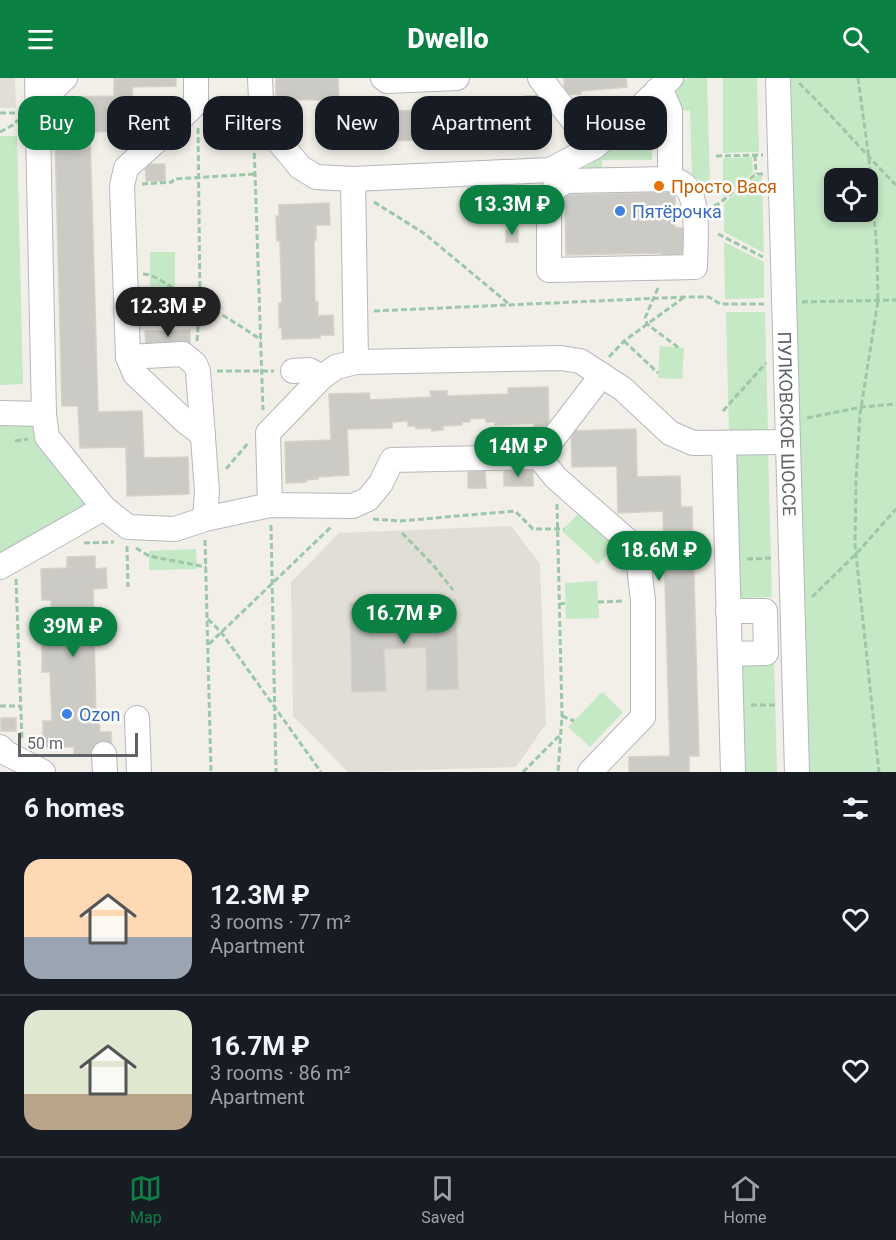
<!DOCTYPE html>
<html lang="en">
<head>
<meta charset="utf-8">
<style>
  body { margin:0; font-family:Roboto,sans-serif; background:#242831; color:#f1f3f6; height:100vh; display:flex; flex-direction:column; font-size:22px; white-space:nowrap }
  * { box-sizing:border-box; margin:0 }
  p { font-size:20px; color:#9ea1a6 }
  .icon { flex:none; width:33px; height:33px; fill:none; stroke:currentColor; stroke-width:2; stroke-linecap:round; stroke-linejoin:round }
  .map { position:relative; height:694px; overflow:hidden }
  .details { display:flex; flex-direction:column; background:#171b24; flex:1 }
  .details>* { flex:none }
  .top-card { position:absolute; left:18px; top:18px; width:861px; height:54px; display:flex; gap:12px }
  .fabs { position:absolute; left:824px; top:90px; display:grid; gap:12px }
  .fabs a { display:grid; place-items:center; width:54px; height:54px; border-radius:12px; background:#171b24; box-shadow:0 3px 9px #0003; font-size:30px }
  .scale { position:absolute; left:18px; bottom:15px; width:120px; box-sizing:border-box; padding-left:6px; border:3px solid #5f6368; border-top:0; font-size:16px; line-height:21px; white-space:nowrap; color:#5f6368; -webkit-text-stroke:4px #fff; paint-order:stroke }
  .price { position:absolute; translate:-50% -51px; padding:0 14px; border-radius:21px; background:#0b8043; color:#fff; font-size:20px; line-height:39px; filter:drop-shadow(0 2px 3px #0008) }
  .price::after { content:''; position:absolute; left:50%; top:36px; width:18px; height:14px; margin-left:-9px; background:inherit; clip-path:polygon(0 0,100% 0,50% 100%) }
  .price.selected { background:#222; color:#fff }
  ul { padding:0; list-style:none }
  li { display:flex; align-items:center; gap:18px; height:150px; padding:0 24px }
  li+li { border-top:2px solid #363941 }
  li span { display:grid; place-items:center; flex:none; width:168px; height:120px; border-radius:18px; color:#555 }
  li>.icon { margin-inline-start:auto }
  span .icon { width:72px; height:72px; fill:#fffc; stroke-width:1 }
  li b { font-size:26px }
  h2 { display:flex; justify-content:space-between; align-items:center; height:72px; padding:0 24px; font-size:26px }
  .tag { padding:0 21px; border-radius:18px; background:#171b24; box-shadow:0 3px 9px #0003; font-size:21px; line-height:54px }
  .tag.selected { background:#0b8043; color:#fff }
  header { display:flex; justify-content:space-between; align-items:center; height:78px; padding:0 24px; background:#0b8043; color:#fff; font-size:27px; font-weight:800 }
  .menu { display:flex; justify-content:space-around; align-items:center; height:84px; border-top:2px solid #363941; background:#171b24; font-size:16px; color:#9ea1a6 }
  .menu a { display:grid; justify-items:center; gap:3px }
  .menu .selected { color:#0b8043 }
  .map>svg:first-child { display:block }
  .education { fill:#e1ded6 }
  .green { fill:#c5e8c5; fill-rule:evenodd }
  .building { fill:#cccac5; stroke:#d6d1c6; stroke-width:1.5 }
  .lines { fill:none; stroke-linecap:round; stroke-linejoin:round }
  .minor-casing { stroke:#b5b8bc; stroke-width:26 }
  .path { stroke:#9cc7a9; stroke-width:3; stroke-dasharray:6 3; stroke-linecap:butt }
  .minor { stroke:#fff; stroke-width:24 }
  .food-dot { fill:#e8710a; stroke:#fff; stroke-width:2 }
  .shop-dot { fill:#3f7fe0; stroke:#fff; stroke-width:2 }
  .labels { text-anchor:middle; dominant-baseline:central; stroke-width:5; stroke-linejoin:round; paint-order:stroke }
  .food-label { font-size:18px; fill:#c56008; stroke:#fff; text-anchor:start }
  .shop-label { font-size:18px; fill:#366cbe; stroke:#fff; text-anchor:start }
  .street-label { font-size:18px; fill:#5f6368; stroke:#fff }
</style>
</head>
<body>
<header><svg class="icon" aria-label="menu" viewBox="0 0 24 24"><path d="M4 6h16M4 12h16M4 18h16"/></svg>Dwello<svg class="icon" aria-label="search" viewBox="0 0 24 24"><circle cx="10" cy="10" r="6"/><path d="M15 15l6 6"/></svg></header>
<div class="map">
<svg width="896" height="694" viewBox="0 0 896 694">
  <rect width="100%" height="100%" fill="#f1efe8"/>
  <g class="education">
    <polygon points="0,0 15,0 16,30 0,30"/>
    <polygon points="511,448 540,486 546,646 516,689 348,694 293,638 291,504 339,455"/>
  </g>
  <g class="green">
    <polygon points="689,0 707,0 710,107 692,98 690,33 682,32 675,17 682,3"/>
    <polygon points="723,0 757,0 759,74 723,75"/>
    <path d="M789,0H896V694H808ZM834,100H867V134H834Z"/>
    <path d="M655,27L659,32L662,47H652V82H602V94L575,95C612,75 627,58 655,27Z"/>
    <polygon points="0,58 17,58 23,306 0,307"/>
    <polygon points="752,79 753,95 723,119 723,80"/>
    <polygon points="757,98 762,98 764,175 724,154 724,125"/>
    <polygon points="724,164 764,184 764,220 725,221"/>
    <polygon points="150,174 175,174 175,219 150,220"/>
    <polygon points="726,234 765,234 768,356 729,357"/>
    <polygon points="660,268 684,270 682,301 658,300"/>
    <polygon points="0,345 32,346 36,351 41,373 82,417 79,420 85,426 85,429 0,476"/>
    <polygon points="768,373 772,519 739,520 735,374"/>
    <polygon points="579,435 615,469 598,486 562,453"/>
    <polygon points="196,471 197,491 149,492 149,473"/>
    <polygon points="597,503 599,540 566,541 565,505"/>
    <polygon points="774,582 777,694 743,694 741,583"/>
    <polygon points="602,614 623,634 590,669 568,649"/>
  </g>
  <g class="building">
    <polygon points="114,0 176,0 176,8 132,9 133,53 90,54 98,334 142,333 144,380 188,379 189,416 127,418 126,369 80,370 78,328 62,328 55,60 68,60 67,19 114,18"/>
    <polygon points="276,0 338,0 339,28 362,28 362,34 425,32 425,27 440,26 440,31 502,30 502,24 526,23 525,18 539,17 540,59 435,62 435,65 425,65 425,62 324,64 323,22 276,21"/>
    <polygon points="564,0 626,0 627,9 581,13 581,16 564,17"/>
    <polygon points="145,86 165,86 165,103 146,103"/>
    <polygon points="675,114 675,150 686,150 687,179 663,180 662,175 566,177 565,117"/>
    <polygon points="329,125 330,147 316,147 316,162 314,162 315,224 318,224 318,238 333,237 334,257 320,257 320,260 282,261 282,250 279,250 279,225 282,225 280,163 277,163 276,138 279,138 279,127"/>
    <rect x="506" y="152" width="12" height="12"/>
    <polygon points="190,252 190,267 146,268 145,253"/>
    <polygon points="548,309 549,350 534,351 534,345 495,347 495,344 486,344 486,340 470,341 470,344 462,344 462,347 443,348 443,352 432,353 431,350 416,351 416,348 408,348 408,343 392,344 392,350 347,351 349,397 318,399 318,401 306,402 306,404 286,405 285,364 331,362 329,316 369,315 370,322 431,319 430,313 447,313 447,318 508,316 508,310"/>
    <polygon points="636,351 637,399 680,398 681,429 692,429 699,678 689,678 689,694 629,694 629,679 670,678 663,433 618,435 617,388 572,389 571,353"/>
    <polygon points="468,392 485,392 486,410 468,410"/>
    <rect x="504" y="392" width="29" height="16"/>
    <polygon points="95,478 95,491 106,490 107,510 93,511 96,641 99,641 100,654 111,654 112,676 74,677 74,669 43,669 43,643 52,643 50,594 42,594 42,567 52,567 51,522 42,522 41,491 67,490 67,479"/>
    <polygon points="456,522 458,611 427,612 426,569 384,571 386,613 352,614 350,525 383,524 383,553 425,551 424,523"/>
    <rect x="1" y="640" width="15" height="13"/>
  </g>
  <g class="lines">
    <defs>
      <g id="minor">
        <polyline points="37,0 42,245 44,336 47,359 104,430 128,449 175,451 205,441 270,427 353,428 368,421 381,405 392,382 539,379 556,400 628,463 638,479 643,523 643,639 590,694"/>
        <polyline points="196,0 196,25 173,48 126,90 122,108 128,279 135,296 186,344 203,357"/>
        <polyline points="260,0 262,43 300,89 316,99 353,101"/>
        <polyline points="383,0 387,3 457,0"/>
        <polyline points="540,0 594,69"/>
        <polyline points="671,0 620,48 594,69 550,92 353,101 356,284 561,280 580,283 623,311 670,355 693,365 788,364"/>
        <path id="s1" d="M778,0L797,694"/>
        <path d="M657,12L665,21L670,33V101L566,103L555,110L549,120V192L695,189C695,168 701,119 683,106C680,103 673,102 670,101"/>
        <polyline points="38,25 65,0"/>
        <polyline points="128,279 183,276 195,286 198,293 207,413 205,441"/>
        <polyline points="293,293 309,292 322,299"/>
        <polyline points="0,335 44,336"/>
        <polyline points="724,365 733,694"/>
        <polyline points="539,379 602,297"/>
        <polyline points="270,427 268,355 322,299 336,289 356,284"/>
        <polyline points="0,489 104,430"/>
        <polyline points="728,533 765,533 766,575 730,576"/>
        <polyline points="137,640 139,694"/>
        <polyline points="0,669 6,675 43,694"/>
        <polyline points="104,676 105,694"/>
      </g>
    </defs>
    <use href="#minor" class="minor-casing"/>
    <g class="path">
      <polyline points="858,0 869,81 877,172 878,223 860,336 856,402 855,467 879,694"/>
      <path d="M799,5C833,38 863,74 896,107"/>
      <polyline points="214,32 242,40"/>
      <polyline points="0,35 20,35"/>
      <polyline points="0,54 13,47 18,42"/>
      <polyline points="254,66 263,332"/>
      <polyline points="755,77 756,96"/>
      <polyline points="716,78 763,77"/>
      <polyline points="142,106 172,104 174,101 255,96"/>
      <polyline points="374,124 425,156 509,226"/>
      <polyline points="714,127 717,127 756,96 763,96"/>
      <polyline points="718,156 763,179"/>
      <path d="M143,196C155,196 166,207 177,212C206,227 234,243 261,262"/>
      <polyline points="658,210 645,240 647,246 679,270"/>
      <polyline points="802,224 896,222"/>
      <polyline points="374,233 685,219 709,219 720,226 764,226"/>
      <polyline points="197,263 200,223 198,50"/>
      <polyline points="624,263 658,295"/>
      <polyline points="609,279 624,263 683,220"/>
      <polyline points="217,293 274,293"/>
      <polyline points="723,333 766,285"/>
      <polyline points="807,340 862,329 896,326"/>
      <polyline points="15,363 28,361"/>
      <polyline points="226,391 249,364"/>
      <polyline points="557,426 562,638 558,694"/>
      <polyline points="373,441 400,443 515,433 533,451 564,451"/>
      <polyline points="271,447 276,694"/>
      <polyline points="402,455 433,487 453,512"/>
      <polyline points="205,462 211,694"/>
      <polyline points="84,465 114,464"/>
      <polyline points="127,468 128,509"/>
      <polyline points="136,470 149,478 206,489"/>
      <polyline points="747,481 773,480"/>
      <polyline points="16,501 22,662"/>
      <polyline points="812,519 856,476 896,431"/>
      <polyline points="598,524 623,523"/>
      <polyline points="559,526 566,525"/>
      <polyline points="208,541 221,554 321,694"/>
      <polyline points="209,566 332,448"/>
      <polyline points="751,627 777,627"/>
      <polyline points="0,628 20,628"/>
      <polyline points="562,638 574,643"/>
      <polyline points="523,694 560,657"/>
    </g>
    <use href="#minor" class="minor"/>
  </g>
  <circle class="food-dot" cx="659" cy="108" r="6"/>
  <g class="shop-dot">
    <circle cx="620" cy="133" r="6"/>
    <circle cx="67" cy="636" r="6"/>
  </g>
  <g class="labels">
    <g class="food-label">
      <text x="671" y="108">Просто Вася</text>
    </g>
    <g class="shop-label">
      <text x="632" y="133">Пятёрочка</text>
      <text x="79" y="636">Ozon</text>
    </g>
    <g class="street-label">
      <text stroke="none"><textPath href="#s1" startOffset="346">ПУЛКОВСКОЕ ШОССЕ</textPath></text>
    </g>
  </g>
</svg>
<div class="fabs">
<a><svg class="icon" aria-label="locate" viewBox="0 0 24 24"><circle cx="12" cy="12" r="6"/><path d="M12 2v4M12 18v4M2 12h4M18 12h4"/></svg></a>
</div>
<div class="scale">50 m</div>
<b class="price" style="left:512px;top:158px">13.3M ₽</b>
<b class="price selected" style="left:168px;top:260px">12.3M ₽</b>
<b class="price" style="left:518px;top:400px">14M ₽</b>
<b class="price" style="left:659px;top:504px">18.6M ₽</b>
<b class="price" style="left:404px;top:567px">16.7M ₽</b>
<b class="price" style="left:73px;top:580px">39M ₽</b>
<div class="top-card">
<a class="tag selected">Buy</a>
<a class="tag">Rent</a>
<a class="tag">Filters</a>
<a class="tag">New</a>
<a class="tag">Apartment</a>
<a class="tag">House</a>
</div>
</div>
<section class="details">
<h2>6 homes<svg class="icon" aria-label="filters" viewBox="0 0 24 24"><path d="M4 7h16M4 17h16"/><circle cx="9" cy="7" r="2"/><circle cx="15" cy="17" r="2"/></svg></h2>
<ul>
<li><span style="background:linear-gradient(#ffd9b3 65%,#9aa5b1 0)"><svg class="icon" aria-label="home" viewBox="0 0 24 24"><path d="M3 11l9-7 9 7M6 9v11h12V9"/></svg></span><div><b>12.3M ₽</b><p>3 rooms · 77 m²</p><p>Apartment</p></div><svg class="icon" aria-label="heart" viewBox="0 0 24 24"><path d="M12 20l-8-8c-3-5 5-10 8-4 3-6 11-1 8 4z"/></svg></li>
<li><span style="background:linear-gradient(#dfe7d0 70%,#b9a48a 0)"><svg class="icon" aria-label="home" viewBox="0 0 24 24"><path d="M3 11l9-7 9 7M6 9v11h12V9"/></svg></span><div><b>16.7M ₽</b><p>3 rooms · 86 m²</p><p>Apartment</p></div><svg class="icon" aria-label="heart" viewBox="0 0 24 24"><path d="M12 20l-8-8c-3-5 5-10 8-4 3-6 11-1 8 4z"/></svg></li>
</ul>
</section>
<nav class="menu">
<a class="selected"><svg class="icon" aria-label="map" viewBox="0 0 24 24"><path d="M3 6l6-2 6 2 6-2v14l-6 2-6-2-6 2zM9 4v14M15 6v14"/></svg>Map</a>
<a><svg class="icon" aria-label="saved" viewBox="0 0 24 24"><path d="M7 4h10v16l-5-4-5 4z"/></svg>Saved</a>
<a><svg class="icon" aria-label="home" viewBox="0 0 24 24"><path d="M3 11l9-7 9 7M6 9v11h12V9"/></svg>Home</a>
</nav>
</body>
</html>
